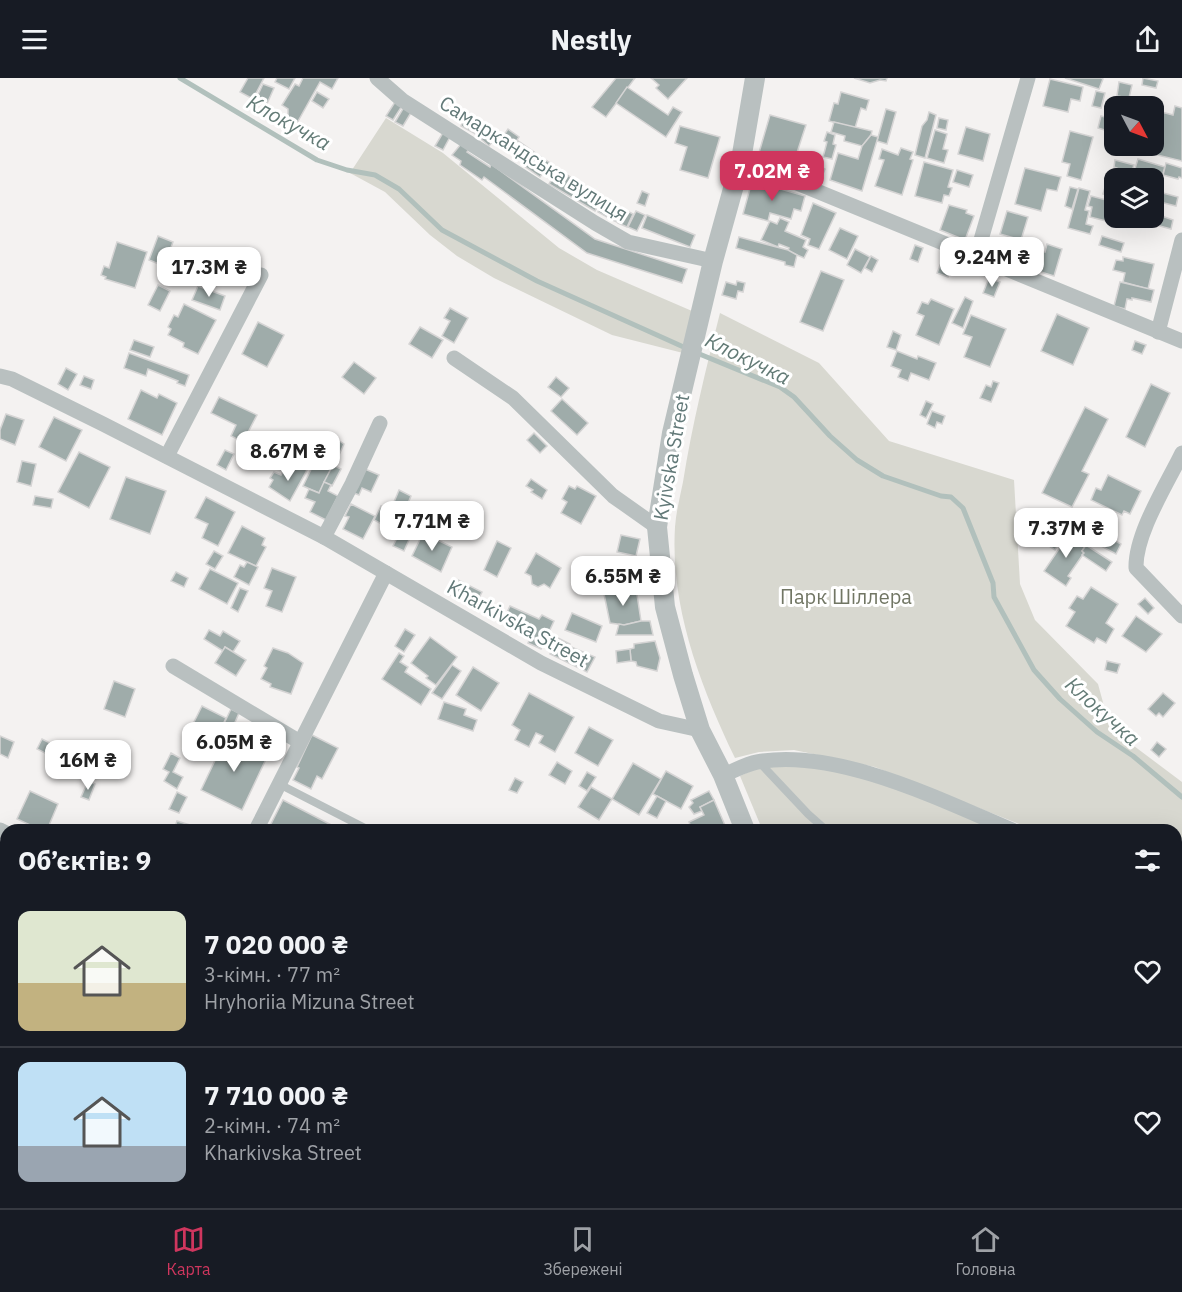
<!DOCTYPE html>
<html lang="uk">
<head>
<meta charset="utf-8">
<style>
  body { margin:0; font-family:"IBM Plex Sans",sans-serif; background:#242831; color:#f1f3f6; height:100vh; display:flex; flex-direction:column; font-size:22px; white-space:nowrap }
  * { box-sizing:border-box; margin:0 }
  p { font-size:20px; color:#9ea1a6 }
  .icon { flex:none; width:33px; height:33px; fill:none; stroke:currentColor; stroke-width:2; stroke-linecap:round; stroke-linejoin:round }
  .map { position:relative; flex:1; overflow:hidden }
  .side { position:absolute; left:0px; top:746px; width:1182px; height:386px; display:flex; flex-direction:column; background:#171b24; border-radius:18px 18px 0 0; box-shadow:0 6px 24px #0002 }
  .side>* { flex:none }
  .needle { width:39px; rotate:131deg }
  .tools { position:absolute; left:1104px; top:18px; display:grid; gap:12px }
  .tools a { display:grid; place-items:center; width:60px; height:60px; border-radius:12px; background:#171b24; box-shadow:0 6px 24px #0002; font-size:30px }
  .price { position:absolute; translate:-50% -51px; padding:0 14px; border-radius:12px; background:#fff; color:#222; font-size:20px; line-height:39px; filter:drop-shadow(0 2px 3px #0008) }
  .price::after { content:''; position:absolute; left:50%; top:36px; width:18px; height:14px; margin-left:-9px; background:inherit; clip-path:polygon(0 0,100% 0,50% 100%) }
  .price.on { background:#cf365e; color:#fff }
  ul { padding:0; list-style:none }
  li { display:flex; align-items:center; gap:18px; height:150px; padding:0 18px }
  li+li { border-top:2px solid #363941 }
  li span { display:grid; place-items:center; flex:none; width:168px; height:120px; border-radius:12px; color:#555 }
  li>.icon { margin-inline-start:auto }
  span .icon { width:72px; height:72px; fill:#fffc; stroke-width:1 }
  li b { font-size:26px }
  h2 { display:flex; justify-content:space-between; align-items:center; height:72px; padding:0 18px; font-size:26px }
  header { display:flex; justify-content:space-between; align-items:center; height:78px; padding:0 18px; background:#171b24; font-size:27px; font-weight:700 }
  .menu { display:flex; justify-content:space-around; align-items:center; height:84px; border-top:2px solid #363941; background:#171b24; font-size:16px; color:#9ea1a6 }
  .menu a { display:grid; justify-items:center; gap:3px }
  .menu .on { color:#cf365e }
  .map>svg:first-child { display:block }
  .green { fill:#d8d8d0 }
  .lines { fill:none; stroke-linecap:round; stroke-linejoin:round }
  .stream { stroke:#b1c0bc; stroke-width:5 }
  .building { fill:#9facaa; stroke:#d5d4d4; stroke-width:1.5 }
  .service { stroke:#b9c0c0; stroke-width:8 }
  .minor { stroke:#b9c0c0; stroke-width:15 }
  .tertiary { stroke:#b9c0c0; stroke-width:20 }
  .labels { text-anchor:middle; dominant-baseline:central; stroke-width:6; stroke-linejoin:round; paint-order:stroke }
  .street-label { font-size:20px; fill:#627978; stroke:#fff }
  .park-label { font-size:20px; fill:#717664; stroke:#fff }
  .water-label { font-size:21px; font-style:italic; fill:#637b76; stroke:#fff }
</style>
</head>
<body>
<header><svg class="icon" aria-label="menu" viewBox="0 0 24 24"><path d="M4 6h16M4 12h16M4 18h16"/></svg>Nestly<svg class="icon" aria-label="share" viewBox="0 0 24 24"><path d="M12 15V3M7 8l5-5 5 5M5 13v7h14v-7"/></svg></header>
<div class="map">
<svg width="1182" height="1130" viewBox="0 0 1182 1130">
  <rect width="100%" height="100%" fill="#f4f2f1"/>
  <g class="green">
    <polygon points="386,40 443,75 559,170 597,192 699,236 683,275 612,257 494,200 457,178 430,157 385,114 350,95"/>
    <path d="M720,235L819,285L889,363L1014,402L1020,506L1035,542L1098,606L1110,650L1182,704V776L1176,783V752L1032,751L875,689L794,672L759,674L735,680C701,609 670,530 675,449C676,434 680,419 683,404C692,347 706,291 720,235Z"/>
    <polygon points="794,686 872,700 998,751 762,751 740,698 757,690"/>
    <polygon points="1176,843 1181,846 1180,893 1182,897 1182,1130 918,1130 916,1125 1176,1125"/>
  </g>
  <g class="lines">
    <g class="stream">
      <polyline points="180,0 317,82 347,92 375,97 399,111 442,152 537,203 688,271"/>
      <polyline points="697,275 780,309 794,319 830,358 857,382 883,398 941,418 951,419 963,430 993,505 994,519 1034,592 1060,621 1097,654 1133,678 1182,719"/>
    </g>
  </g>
  <g class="building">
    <polygon points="248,0 264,0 253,21 240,14"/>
    <polygon points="277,0 295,0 289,11 275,4"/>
    <polygon points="303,0 338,0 332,11 320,4 297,45 288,40 288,31 282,27 295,6 299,8"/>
    <polygon points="616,0 635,0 606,39 592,29"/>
    <polygon points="651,0 687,0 668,21 656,10 659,7"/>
    <polygon points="854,0 887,0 886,3 880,2 870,5"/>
    <polygon points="1065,0 1101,0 1103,1 1099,11"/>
    <polygon points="1143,0 1158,3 1156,10 1142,7"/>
    <polygon points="1050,1 1083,9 1080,23 1071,21 1068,34 1043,28"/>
    <polygon points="1119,4 1132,7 1129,20 1117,18"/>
    <polygon points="263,6 274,10 266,28 255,23"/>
    <polygon points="627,9 668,37 673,29 682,34 666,59 616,25"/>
    <polygon points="1096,13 1105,15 1101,30 1092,28"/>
    <polygon points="317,14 329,21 323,30 312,23"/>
    <polygon points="841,14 869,22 866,32 861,30 855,50 829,43 834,25 838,26"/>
    <polygon points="395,24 402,28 393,42 386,38"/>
    <polygon points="1175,28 1182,30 1182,83 1137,72 1136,74 1118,69 1119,68 1154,68 1154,32 1173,37"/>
    <polygon points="404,29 412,33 403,48 395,44"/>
    <polygon points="886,31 896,34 887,66 877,63"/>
    <polygon points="929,34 936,37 925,80 915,77 922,48 927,42"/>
    <polygon points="770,37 806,47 792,90 758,78"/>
    <polygon points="1101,38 1109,40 1107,45 1113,46 1111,54 1098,50"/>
    <polygon points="465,39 480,47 495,60 489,68 474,55 461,48"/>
    <polygon points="939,40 948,42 946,52 937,50"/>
    <polygon points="834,44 872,53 871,57 862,68 844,63 845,58 831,54"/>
    <polygon points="680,48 720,59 708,100 680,92 687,69 675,65"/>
    <polygon points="966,49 990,56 983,83 958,76"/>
    <polygon points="508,51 519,59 517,62 550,85 540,99 524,88 526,86 498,66"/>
    <polygon points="935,52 947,56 943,71 948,72 944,85 927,80"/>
    <polygon points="444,53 451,57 443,72 435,68"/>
    <polygon points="1070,53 1093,59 1081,102 1067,98 1070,86 1062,84"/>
    <polygon points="827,54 835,57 833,66 836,67 832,81 823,79 827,64 824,63"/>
    <polygon points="871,57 878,59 862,113 830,102 838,75 858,81 862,68"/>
    <polygon points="461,66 469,71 467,74 490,89 491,86 595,161 687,191 682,205 587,175 484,99 482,102 460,87 461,83 452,77"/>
    <polygon points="901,70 913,74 910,81 913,82 902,117 875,108 884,82 879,81 882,71 898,77"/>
    <polygon points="810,77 820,80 817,87 825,91 820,103 803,95"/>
    <polygon points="1138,81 1165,89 1161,102 1156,100 1154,107 1154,100 1114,100 1114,119 1103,116 1110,93 1132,100"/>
    <polygon points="1115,82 1134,87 1131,96 1114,89"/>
    <polygon points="924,84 953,92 948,109 952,110 949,118 944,117 942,125 915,118"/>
    <polygon points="1166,85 1182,90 1182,100 1179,99 1178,101 1163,97"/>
    <polygon points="1025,90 1061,99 1057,113 1047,111 1041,133 1015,126"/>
    <polygon points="558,91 575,102 574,106 602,121 595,133 549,106"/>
    <polygon points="957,92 973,97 969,109 953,104"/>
    <polygon points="752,103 805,118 801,133 794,131 791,141 770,135 768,143 743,136"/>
    <polygon points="1070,109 1078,111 1072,131 1065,128"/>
    <polygon points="1079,110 1090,113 1085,132 1089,133 1086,146 1093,148 1090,156 1068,150"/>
    <polygon points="642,113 649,116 645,128 637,125"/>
    <polygon points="1163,115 1178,119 1176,128 1160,124"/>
    <polygon points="1091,118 1114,124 1114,145 1090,139 1092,129 1088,128"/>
    <polygon points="604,121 613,126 607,139 598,134"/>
    <polygon points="813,125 836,135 819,171 808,167 810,161 801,157"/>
    <polygon points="614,127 624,131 617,144 608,140"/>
    <polygon points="949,127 967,132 966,135 974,138 965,162 940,152"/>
    <polygon points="624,131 633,136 627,149 618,145"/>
    <polygon points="636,133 645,137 637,153 628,149"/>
    <polygon points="1007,133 1028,139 1021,162 1000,156"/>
    <polygon points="647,137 695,157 690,169 642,150"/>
    <polygon points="1159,137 1173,142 1171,151 1156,147"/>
    <polygon points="780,140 789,144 785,153 806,162 803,169 808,172 804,180 788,173 789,170 779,166 778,169 761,162 770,143 777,146"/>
    <polygon points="840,150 858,158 847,181 829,172"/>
    <polygon points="158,158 173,164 164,188 149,182"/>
    <polygon points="1102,158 1124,165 1121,174 1099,167"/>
    <polygon points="739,159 788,172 797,177 794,189 785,187 785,184 736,170"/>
    <polygon points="117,164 147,174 135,210 105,201 106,199 101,197 104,188 109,190"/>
    <polygon points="1047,166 1062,171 1054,198 1031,191 1037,171 1045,174"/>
    <polygon points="915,167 923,170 918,184 910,181"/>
    <polygon points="1013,168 1023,171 1019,187 1008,184"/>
    <polygon points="855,171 870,179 861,195 847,187"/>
    <polygon points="944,177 954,181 948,199 937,195"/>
    <polygon points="871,178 878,182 872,194 865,190"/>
    <polygon points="1123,179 1154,186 1148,211 1123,204 1125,195 1113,192 1116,182 1123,183"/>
    <polygon points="821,193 844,202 823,253 800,244"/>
    <polygon points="989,200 1000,204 994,219 983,215"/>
    <polygon points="737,203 745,205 743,214 738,213 736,221 722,217 726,204 736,207"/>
    <polygon points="1120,204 1154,212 1151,224 1132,220 1132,222 1127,221 1125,231 1114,228"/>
    <polygon points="158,207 170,213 160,233 148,227"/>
    <polygon points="198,208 225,218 220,232 192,222"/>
    <polygon points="965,219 973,223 963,250 952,245"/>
    <polygon points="931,221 954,231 939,267 916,257 924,238 917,235 922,224 928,226"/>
    <polygon points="184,226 216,242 198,276 183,269 184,265 168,257 171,251 168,249 174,237 178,239"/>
    <polygon points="450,230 468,240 454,265 442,258 450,243 444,240"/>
    <polygon points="1057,236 1089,250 1073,287 1041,273"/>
    <polygon points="971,237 1006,251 990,289 964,279 972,259 963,256"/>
    <polygon points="258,244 284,257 267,289 242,276"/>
    <polygon points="420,249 443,262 432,280 409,266"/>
    <polygon points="893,253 901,257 896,272 887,269"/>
    <polygon points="134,262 154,269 150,279 130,272"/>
    <polygon points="1135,263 1146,267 1142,276 1132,272"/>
    <polygon points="897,273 917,281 918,278 936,285 929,302 911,295 908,303 898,299 901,292 891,288"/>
    <polygon points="129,275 189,297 185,308 177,305 178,303 148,291 146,298 124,290"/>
    <polygon points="354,284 376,300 364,316 342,299"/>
    <polygon points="66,290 77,296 68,312 58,306"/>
    <polygon points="84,298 94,302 91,311 80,307"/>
    <polygon points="556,299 569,310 561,319 548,309"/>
    <polygon points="993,303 999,305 991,324 980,320 986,307 991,309"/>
    <polygon points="1151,306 1170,315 1145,369 1126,359"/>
    <polygon points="141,312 157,320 159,316 177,325 162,357 128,341"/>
    <polygon points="219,319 257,337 243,364 231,358 236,347 211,335"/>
    <polygon points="562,321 588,345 577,357 551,333"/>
    <polygon points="926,323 933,326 926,340 920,337"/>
    <polygon points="1085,329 1108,341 1082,393 1089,396 1072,429 1042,415"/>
    <polygon points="932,333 945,338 942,346 937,344 935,350 927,346"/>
    <polygon points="6,336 24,342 15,367 0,361 0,352"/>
    <polygon points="54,339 82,352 66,383 39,369"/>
    <polygon points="534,355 547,368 540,375 527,362"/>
    <polygon points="335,360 344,366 335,386 326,381 332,372 329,370"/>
    <polygon points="296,361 305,366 299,378 289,372"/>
    <polygon points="225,372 234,376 226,392 217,387"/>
    <polygon points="79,374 110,389 89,430 58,414"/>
    <polygon points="316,381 332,389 319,415 303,408"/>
    <polygon points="22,383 36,386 31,408 17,404"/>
    <polygon points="294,386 307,392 290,423 269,409 273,402 270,400 274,394 281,397 284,392 290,394"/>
    <polygon points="333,387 341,391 332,408 324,404"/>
    <polygon points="365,391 379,397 371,414 362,410 359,417 354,415"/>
    <polygon points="1108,397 1141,413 1130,436 1124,433 1122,437 1091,422 1096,410 1101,412"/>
    <polygon points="126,399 166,413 150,456 110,441"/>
    <polygon points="531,401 547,412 542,421 531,414 533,412 526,408"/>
    <polygon points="324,404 331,407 328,413 338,418 326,442 310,434 315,424 305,420 309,411 319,415"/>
    <polygon points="569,408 575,411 577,408 596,418 581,446 561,435 567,424 562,421"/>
    <polygon points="399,412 411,418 406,430 394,424"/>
    <polygon points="35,418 53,421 51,430 33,427"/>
    <polygon points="206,419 235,434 218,468 202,460 208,446 195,440"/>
    <polygon points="351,426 375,438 363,461 343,451 349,439 345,438"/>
    <polygon points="381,428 396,436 389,450 374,442"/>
    <polygon points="1041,444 1063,459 1055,472 1032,457"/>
    <polygon points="242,448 265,460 262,467 266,469 256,488 228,475"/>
    <polygon points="402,450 412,455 404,473 393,468"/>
    <polygon points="1067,453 1086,467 1082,473 1084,475 1068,498 1071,500 1066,508 1044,493 1065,462 1062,460"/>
    <polygon points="423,455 452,469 441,494 412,478"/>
    <polygon points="621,457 640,461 636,478 617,474"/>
    <polygon points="1107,458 1121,466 1116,476 1101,468"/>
    <polygon points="497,463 511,470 497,499 484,492"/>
    <polygon points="1086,467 1112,484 1106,493 1082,477 1084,475 1082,473"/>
    <polygon points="214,473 223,478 215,491 206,486"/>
    <polygon points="536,475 561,490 550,510 544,506 538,509 532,506 531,498 525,495"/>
    <polygon points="622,480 638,483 636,491 620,488"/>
    <polygon points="247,484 258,489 249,507 234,499 240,487 244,489"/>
    <polygon points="272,490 296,499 282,534 266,528 272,513 264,510"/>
    <polygon points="210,491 238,505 227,526 199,511"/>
    <polygon points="584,491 598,497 591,515 576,509"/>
    <polygon points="176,494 188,500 184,509 171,503"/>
    <polygon points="456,501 482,514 475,528 449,516"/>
    <polygon points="1091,509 1118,526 1106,545 1114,551 1106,565 1097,560 1094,565 1066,548 1075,534 1069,530 1077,518 1083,521"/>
    <polygon points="240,510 248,513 238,534 231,530"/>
    <polygon points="636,510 641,543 624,547 610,545 604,516"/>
    <polygon points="1145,520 1154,530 1148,536 1138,526"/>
    <polygon points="510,528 539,541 542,537 554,543 541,571 528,565 531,558 502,545"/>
    <polygon points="572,535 602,548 596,564 565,552"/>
    <polygon points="1136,538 1162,556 1146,574 1122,558"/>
    <polygon points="641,543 650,543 653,557 616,557 619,546 624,547"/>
    <polygon points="405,551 415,557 404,574 395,568"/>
    <polygon points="209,552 220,558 223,553 240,563 233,574 225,569 223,573 204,561"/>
    <polygon points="430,559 457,579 436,607 426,600 428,598 411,585"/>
    <polygon points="558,560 570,566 569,568 595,579 587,594 550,576"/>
    <polygon points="655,563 660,580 657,593 637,588 636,584 631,583 630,571 634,570 634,566"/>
    <polygon points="225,569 246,582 236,598 215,585"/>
    <polygon points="273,570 288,575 303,585 291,616 270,609 271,606 261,601 267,590 264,588"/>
    <polygon points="630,571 631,583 617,585 616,573"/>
    <polygon points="399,575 404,578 400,584 408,589 405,594 431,611 421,627 382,601"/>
    <polygon points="1107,583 1120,586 1117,595 1105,592"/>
    <polygon points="452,587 461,593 442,621 432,615"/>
    <polygon points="473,589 499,605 481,633 456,617"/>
    <polygon points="114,603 135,611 125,639 104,631"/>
    <polygon points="529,615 574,639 555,674 539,665 543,658 536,655 529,669 515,662 520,652 512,647"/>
    <polygon points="1163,615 1175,625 1163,639 1159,635 1156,638 1148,631"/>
    <polygon points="444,624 466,631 464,637 477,642 473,653 438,641"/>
    <polygon points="202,628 226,640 210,674 204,671 207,665 188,656"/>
    <polygon points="231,631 239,635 229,658 227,657 224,663 217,660"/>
    <polygon points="589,649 613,662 598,688 575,675"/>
    <polygon points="227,657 264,675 263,677 267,679 242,732 201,712"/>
    <polygon points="312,657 338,670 322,701 317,698 311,711 293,702 299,690 297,689"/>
    <polygon points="0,658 14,664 8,680 0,676"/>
    <polygon points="42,661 54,667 49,677 37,671"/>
    <polygon points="1157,664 1166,671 1159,679 1151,672"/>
    <polygon points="171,675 180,680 173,694 183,699 177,711 164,703 169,694 163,691"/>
    <polygon points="557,684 572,693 565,706 549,697"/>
    <polygon points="633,685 661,701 639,737 612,721"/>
    <polygon points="666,693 693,708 681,731 653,716"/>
    <polygon points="587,694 596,699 587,713 579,708"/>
    <polygon points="515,700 523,704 517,715 509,712"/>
    <polygon points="88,703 95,706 89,722 81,719"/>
    <polygon points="591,709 612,721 599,742 578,729"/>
    <polygon points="30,713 58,726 47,752 41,752 17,741"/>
    <polygon points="709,713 714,722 700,729 702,733 694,736 689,729 693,725 691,722"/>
    <polygon points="177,714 187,719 179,735 169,731"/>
    <polygon points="657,718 666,723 657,740 647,735"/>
    <polygon points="283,722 341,752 268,752"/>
    <polygon points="714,722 727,752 692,752 689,744 704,737 700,729"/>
    <polygon points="177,743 190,747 188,752 174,752"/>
    <polygon points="0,803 6,805 6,820 0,836"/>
    <polygon points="161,1125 199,1125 197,1130 159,1130"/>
    <polygon points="230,1125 283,1125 289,1127 288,1130 228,1130"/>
    <polygon points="387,1125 419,1125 417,1130 399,1130"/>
    <polygon points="480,1125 514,1125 517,1127 515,1130 477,1130"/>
    <polygon points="699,1125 747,1125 745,1130 696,1130"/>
  </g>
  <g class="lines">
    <g class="service">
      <polyline points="760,685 808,736 826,752"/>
      <polyline points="279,706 365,750"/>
      <polyline points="0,791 6,794"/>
      <polyline points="1176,1052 1182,1056"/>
    </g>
    <g class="minor">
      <polyline points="377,0 402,22 595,145 628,164 713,183"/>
      <polyline points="741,82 1182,263"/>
      <polyline points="976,179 1028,0"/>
      <polyline points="1158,254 1182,162"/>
      <polyline points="454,280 513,320 613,418 657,449"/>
      <polyline points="0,298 12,301 103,346 324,459 541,585 659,643 700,652"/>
      <path d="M1182,375C1167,406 1135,456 1136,490L1182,538"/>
      <polyline points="167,378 261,197"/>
      <polyline points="324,459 352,406 380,345"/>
      <polyline points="173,588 300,664"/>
      <path d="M723,697C734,693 746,686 757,684C835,669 941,722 1012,752"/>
      <polyline points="0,752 6,755"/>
      <polyline points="256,752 386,495"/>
      <polyline points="1176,827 1182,826"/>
      <polyline points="0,1008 6,1010"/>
      <polyline points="860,1125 872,1130"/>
      <polyline points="312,1130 314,1125"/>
    </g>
    <g class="tertiary">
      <polyline points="745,752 723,697 700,652 683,597 665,529 657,449 672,355 713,183 741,82 755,0"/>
      <polyline points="899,1125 901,1130"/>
    </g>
  </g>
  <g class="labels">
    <g class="street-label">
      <text transform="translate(534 80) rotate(32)">Самаркандська вулиця</text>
      <text transform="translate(671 379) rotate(-80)">Kyivska Street</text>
      <text transform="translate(518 545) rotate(29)">Kharkivska Street</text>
    </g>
    <g class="park-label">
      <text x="846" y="518">Парк Шіллера</text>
    </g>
    <g class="water-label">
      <text transform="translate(289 44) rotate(29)">Клокучка</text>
      <text transform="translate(748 280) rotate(26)">Клокучка</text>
      <text transform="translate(1103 633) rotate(42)">Клокучка</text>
    </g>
  </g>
</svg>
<div class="tools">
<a><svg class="needle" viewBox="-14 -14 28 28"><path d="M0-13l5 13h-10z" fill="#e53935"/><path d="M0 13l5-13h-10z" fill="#9ea1a6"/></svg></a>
<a><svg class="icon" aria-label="layers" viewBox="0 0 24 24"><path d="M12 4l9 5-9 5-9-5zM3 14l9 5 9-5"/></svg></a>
</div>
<b class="price on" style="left:772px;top:124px">7.02M ₴</b>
<b class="price" style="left:992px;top:210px">9.24M ₴</b>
<b class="price" style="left:209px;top:220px">17.3M ₴</b>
<b class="price" style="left:288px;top:404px">8.67M ₴</b>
<b class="price" style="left:432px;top:474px">7.71M ₴</b>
<b class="price" style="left:1066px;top:481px">7.37M ₴</b>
<b class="price" style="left:623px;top:529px">6.55M ₴</b>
<b class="price" style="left:234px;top:695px">6.05M ₴</b>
<b class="price" style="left:88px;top:713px">16M ₴</b>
<section class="side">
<h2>Об’єктів: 9<svg class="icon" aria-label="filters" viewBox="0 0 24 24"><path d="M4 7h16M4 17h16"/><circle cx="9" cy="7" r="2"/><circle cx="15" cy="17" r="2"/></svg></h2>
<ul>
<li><span style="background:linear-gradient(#dfe7d0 60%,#c2b280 0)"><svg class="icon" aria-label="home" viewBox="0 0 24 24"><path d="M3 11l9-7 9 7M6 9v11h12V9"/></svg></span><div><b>7 020 000 ₴</b><p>3-кімн. · 77 m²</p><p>Hryhoriia Mizuna Street</p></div><svg class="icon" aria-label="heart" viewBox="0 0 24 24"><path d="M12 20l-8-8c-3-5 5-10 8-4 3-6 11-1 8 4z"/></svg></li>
<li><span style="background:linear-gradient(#bfe0f5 70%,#9aa5b1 0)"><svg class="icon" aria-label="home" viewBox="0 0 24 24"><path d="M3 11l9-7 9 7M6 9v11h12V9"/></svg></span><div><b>7 710 000 ₴</b><p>2-кімн. · 74 m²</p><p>Kharkivska Street</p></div><svg class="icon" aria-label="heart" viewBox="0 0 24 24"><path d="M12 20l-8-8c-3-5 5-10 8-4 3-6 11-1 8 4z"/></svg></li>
</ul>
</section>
</div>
<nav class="menu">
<a class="on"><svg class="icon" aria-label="map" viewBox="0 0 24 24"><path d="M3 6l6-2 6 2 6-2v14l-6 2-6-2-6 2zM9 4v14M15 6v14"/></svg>Карта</a>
<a><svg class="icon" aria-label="saved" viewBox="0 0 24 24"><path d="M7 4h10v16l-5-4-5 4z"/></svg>Збережені</a>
<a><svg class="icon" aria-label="home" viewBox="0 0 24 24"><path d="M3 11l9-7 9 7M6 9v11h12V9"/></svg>Головна</a>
</nav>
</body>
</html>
